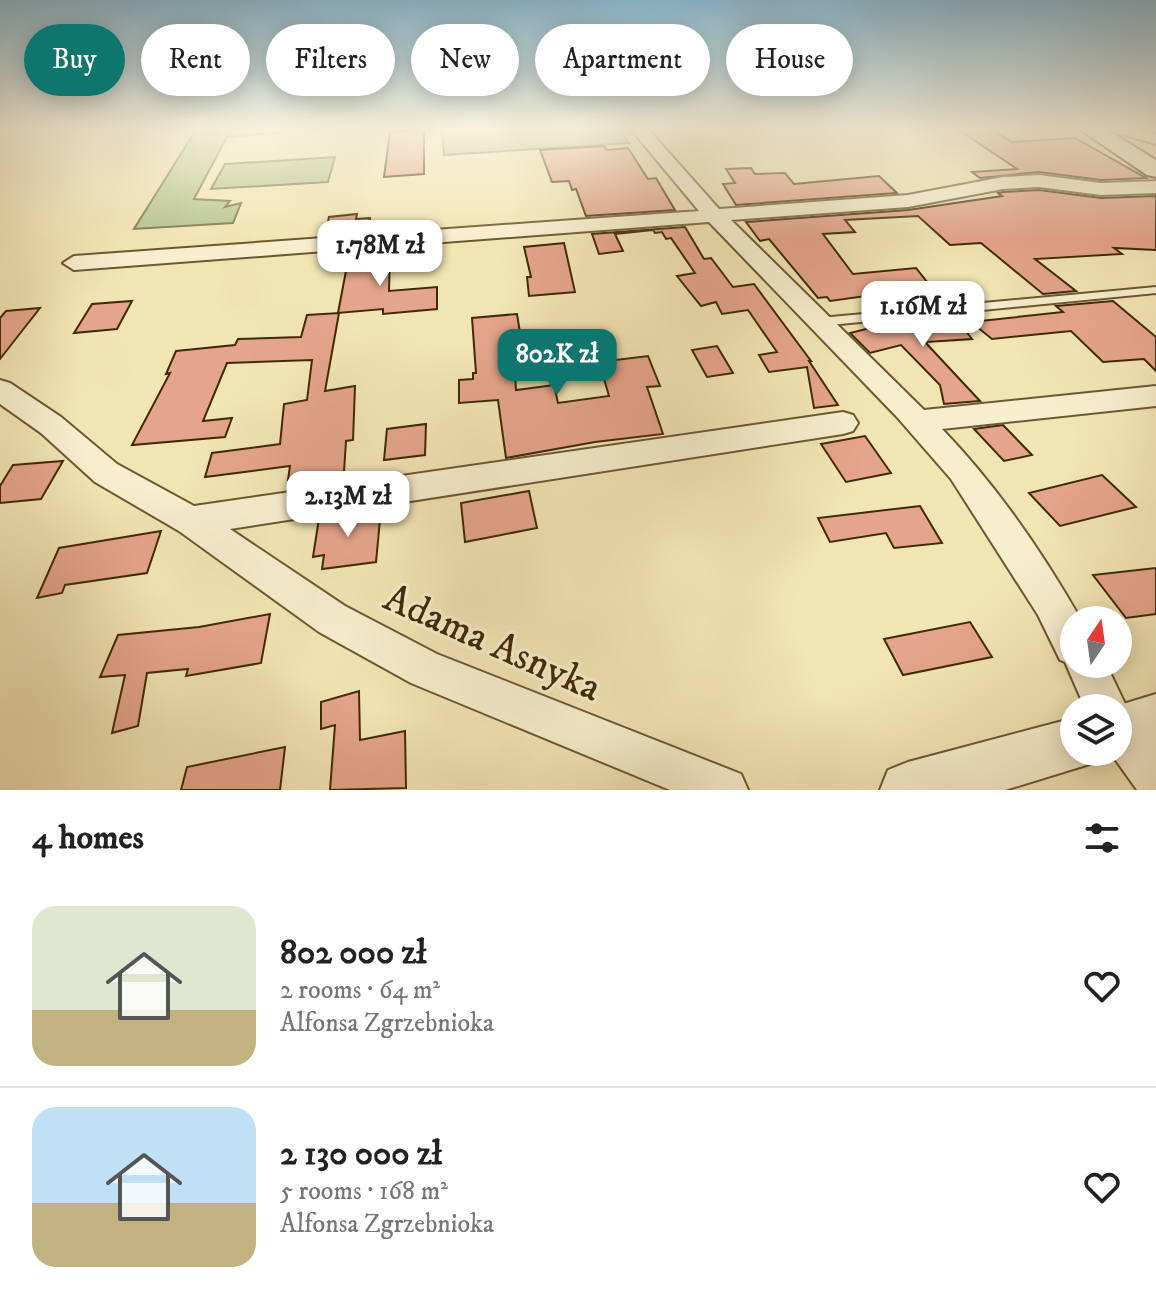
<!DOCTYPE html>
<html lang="en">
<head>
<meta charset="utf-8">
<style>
  body { margin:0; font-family:"IM FELL DW Pica",serif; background:#f2f2f2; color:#222; height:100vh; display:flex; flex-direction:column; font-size:30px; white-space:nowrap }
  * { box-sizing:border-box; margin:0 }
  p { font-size:26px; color:#767676 }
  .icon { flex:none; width:44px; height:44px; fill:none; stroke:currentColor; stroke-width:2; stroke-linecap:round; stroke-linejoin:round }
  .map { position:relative; height:790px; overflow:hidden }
  .sheet { display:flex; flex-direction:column; background:#fff; flex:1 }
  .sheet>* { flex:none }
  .hud { position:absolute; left:24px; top:24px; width:1108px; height:72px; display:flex; gap:16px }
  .needle { width:52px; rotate:13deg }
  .tools { position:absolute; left:1060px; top:606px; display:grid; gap:16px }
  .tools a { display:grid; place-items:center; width:72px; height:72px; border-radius:50%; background:#fff; box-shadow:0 4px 20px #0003; font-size:40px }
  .price { position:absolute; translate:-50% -68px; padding:0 18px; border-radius:16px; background:#fff; color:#222; font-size:26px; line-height:52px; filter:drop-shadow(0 2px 4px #0008) }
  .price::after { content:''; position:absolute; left:50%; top:48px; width:24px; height:18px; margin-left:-12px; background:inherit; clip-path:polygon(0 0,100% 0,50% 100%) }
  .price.selected { background:#0f766e; color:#fff }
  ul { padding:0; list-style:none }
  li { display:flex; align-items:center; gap:24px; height:200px; padding:0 32px }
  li+li { border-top:2px solid #e0e0e0 }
  li span { display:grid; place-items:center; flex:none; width:224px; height:160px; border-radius:24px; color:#555 }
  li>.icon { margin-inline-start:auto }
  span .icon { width:96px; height:96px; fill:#fffc; stroke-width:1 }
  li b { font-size:34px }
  h2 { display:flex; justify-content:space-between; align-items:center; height:96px; padding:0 32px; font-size:34px }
  .tag { padding:0 28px; border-radius:36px; background:#fff; box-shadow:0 4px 20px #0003; font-size:28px; line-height:72px }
  .tag.selected { background:#0f766e; color:#fff }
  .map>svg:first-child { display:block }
  .green { fill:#b7c590; stroke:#7c784c; stroke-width:2 }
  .building { fill:#e5a58c; stroke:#402a07; stroke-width:2 }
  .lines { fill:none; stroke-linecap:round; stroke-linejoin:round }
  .service-casing { stroke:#6c5932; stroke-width:4 }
  .minor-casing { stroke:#6c5932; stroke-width:4 }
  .tertiary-casing { stroke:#6c5932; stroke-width:4 }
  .secondary-casing { stroke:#402a07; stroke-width:4 }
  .service { fill:#f7eece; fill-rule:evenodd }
  .minor { fill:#f7eece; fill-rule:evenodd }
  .tertiary { fill:#f7eece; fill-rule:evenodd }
  .secondary { fill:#f7eece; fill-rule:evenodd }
  .labels { text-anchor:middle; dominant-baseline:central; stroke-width:6; stroke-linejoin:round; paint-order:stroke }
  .near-street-label { font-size:40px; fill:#402a07; stroke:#f7eece }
</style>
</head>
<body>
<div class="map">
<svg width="1156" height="790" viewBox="0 0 1156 790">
  <rect width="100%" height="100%" fill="#f2e5b4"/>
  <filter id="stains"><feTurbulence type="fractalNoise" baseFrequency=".0025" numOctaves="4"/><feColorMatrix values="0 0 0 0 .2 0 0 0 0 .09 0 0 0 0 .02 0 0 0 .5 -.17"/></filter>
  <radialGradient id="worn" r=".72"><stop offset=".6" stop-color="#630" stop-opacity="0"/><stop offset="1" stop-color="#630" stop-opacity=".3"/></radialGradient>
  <g class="green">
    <polygon points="197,128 339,128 227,137 194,199 230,201 225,207 241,203 233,223 134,229"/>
    <polygon points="507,128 619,128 629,143 444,155 442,131"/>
    <polygon points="335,157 328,182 211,189 225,164"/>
  </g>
  <g class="building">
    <polygon points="956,128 989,128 1012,142 1075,138 1146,178 1101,180 1039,172 980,178 972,172 1017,169"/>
    <polygon points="424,129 424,174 384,177 390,132"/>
    <polygon points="604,146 607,150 628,148 648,179 656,178 675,210 586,216 576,189 572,190 569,181 552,182 540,150"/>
    <polygon points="751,168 755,174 785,173 794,184 879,176 897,193 736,205 723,184 735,183 726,169"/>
    <polygon points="1039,190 1101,198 1156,196 1156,250 1114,248 1122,254 1035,259 1076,291 1043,294 981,243 950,245 918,216 845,220 855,232 823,234 853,274 916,268 931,287 830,301 827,297 818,298 769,239 760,241 746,222 908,210 1002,196 998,193 1003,192"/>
    <polygon points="357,214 356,219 370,218 368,232 325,235 329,217"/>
    <polygon points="685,227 704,259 711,258 733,287 754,284 811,361 809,361 838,405 814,408 807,367 769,372 759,355 777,352 748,310 722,314 716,302 701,306 677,276 695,273 671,238 666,239 662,232 655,233 653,230 615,234 623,251 599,254 592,234"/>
    <polygon points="564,243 575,292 529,296 527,277 531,277 524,247"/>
    <polygon points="390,250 389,291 437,287 437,309 383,314 383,309 338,313 349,255"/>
    <polygon points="132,301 117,329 74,333 92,304"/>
    <polygon points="1113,301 1156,337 1156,371 1144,359 1103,362 1071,331 992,339 971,322 1063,312 1056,306"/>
    <polygon points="40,308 0,359 0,318 6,311"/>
    <polygon points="339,313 325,391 355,386 353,440 346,441 344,472 288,480 290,466 205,477 212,453 280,444 284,404 307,400 312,360 227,363 203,421 232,418 225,437 132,445 170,373 166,374 176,351 235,345 238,339 301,337 307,315"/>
    <polygon points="517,314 521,339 513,340 516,390 554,385 558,403 609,396 599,362 648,356 660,386 647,387 663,434 595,442 506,458 498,400 459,403 459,380 473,379 473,373 476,373 472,318"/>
    <polygon points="954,316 972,339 925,342 980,401 944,404 940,385 901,345 870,353 850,333 898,321"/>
    <polygon points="717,346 733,373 707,377 692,350"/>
    <polygon points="426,424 425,455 384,460 387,429"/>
    <polygon points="1003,425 1032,455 1004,461 974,429"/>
    <polygon points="865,436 891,473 846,482 821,444"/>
    <polygon points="63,461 41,499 0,503 0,486 13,465"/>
    <polygon points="1102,475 1136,507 1060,526 1029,493"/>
    <polygon points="529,491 537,528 465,542 461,503"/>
    <polygon points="920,506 942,543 894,548 886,533 830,542 818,518"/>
    <polygon points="381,509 376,562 322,569 324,555 313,557 319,518"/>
    <polygon points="161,531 147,573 65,585 62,593 37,598 59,548"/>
    <polygon points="1156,568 1156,614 1126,618 1093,575"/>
    <polygon points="270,614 261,663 186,676 188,669 147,673 138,726 112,733 125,675 100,677 118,635 199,627"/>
    <polygon points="970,622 992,657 903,675 884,639"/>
    <polygon points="359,691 360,740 405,731 406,788 330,790 335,725 321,729 321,702"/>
    <polygon points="285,747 280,790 181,790 187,767"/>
  </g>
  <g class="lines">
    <defs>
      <polygon id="service" points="1156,287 1156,293 820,326 814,322 820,318"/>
      <g id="minor">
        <path d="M630,128H647L719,209L908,195L1003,177L1039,175L1101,183L1156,181V193L1101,195L1039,187L1003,189L908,207L731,220L924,410L1156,386V406L942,429C996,485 1043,553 1081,620H1074V664H1106L1128,710L1156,742V790H1137L1110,752H1118V708H1085L1065,662L1060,660L1038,615L951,479L897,417L709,222L74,270L63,263L74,256L699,211Z"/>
        <polygon points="1109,128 1135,128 1156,134 1156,144 1111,131"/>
        <polygon points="0,380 10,383 61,417 117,464 194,506 843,412 853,415 858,423 853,431 843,434 230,529 345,606 437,654 741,774 748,790 670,790 411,683 319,632 179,531 95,482 41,433 0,404"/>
      </g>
      <g id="tertiary">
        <polygon points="1156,694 1156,746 1118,757 1106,752 1118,752 1118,708 1110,708"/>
        <polygon points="1074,718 1074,752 1097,752 1093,763 1005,790 880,790 888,770 908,762"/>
      </g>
      <polygon id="secondary" points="1078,128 1104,128 1156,160 1156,177 1147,175"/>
    </defs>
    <use href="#service" class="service-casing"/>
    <use href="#minor" class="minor-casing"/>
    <use href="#tertiary" class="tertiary-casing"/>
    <use href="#secondary" class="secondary-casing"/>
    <use href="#service" class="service"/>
    <use href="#minor" class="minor"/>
    <use href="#tertiary" class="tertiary"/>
    <use href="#secondary" class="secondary"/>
  </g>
  <linearGradient id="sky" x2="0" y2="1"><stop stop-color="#89b8d0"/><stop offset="0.54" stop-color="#f9f3dd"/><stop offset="1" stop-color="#f9f3dd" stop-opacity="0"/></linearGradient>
  <rect width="1156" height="239" fill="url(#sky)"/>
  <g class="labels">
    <g class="near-street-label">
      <text transform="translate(492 644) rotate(24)">Adama Asnyka</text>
    </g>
  </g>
  <rect width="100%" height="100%" filter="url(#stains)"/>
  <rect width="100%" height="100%" fill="url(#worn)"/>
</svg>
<div class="tools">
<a><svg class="needle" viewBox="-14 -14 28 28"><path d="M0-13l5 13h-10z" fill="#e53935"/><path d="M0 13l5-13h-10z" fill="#767676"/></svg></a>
<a><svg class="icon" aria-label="layers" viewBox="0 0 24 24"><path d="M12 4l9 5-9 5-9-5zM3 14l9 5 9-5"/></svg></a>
</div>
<b class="price" style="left:380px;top:288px">1.78M zł</b>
<b class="price" style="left:923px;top:349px">1.16M zł</b>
<b class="price selected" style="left:557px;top:397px">802K zł</b>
<b class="price" style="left:348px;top:539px">2.13M zł</b>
<div class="hud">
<a class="tag selected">Buy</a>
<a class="tag">Rent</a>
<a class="tag">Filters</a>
<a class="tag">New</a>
<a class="tag">Apartment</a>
<a class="tag">House</a>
</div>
</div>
<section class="sheet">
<h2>4 homes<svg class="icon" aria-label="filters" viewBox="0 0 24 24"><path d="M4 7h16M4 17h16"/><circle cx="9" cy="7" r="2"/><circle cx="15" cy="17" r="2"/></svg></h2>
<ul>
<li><span style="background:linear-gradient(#dfe7d0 65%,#c2b280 0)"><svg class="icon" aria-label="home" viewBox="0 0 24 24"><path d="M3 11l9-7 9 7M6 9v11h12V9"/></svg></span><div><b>802 000 zł</b><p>2 rooms · 64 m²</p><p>Alfonsa Zgrzebnioka</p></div><svg class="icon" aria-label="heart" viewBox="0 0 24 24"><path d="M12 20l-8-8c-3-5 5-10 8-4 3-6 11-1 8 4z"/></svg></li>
<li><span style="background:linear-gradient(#bfe0f5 60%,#c2b280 0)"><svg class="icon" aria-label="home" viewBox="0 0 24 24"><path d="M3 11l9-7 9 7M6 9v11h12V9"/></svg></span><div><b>2 130 000 zł</b><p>5 rooms · 168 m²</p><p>Alfonsa Zgrzebnioka</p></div><svg class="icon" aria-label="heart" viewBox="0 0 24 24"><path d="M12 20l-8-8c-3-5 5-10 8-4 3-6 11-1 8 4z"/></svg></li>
</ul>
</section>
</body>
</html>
